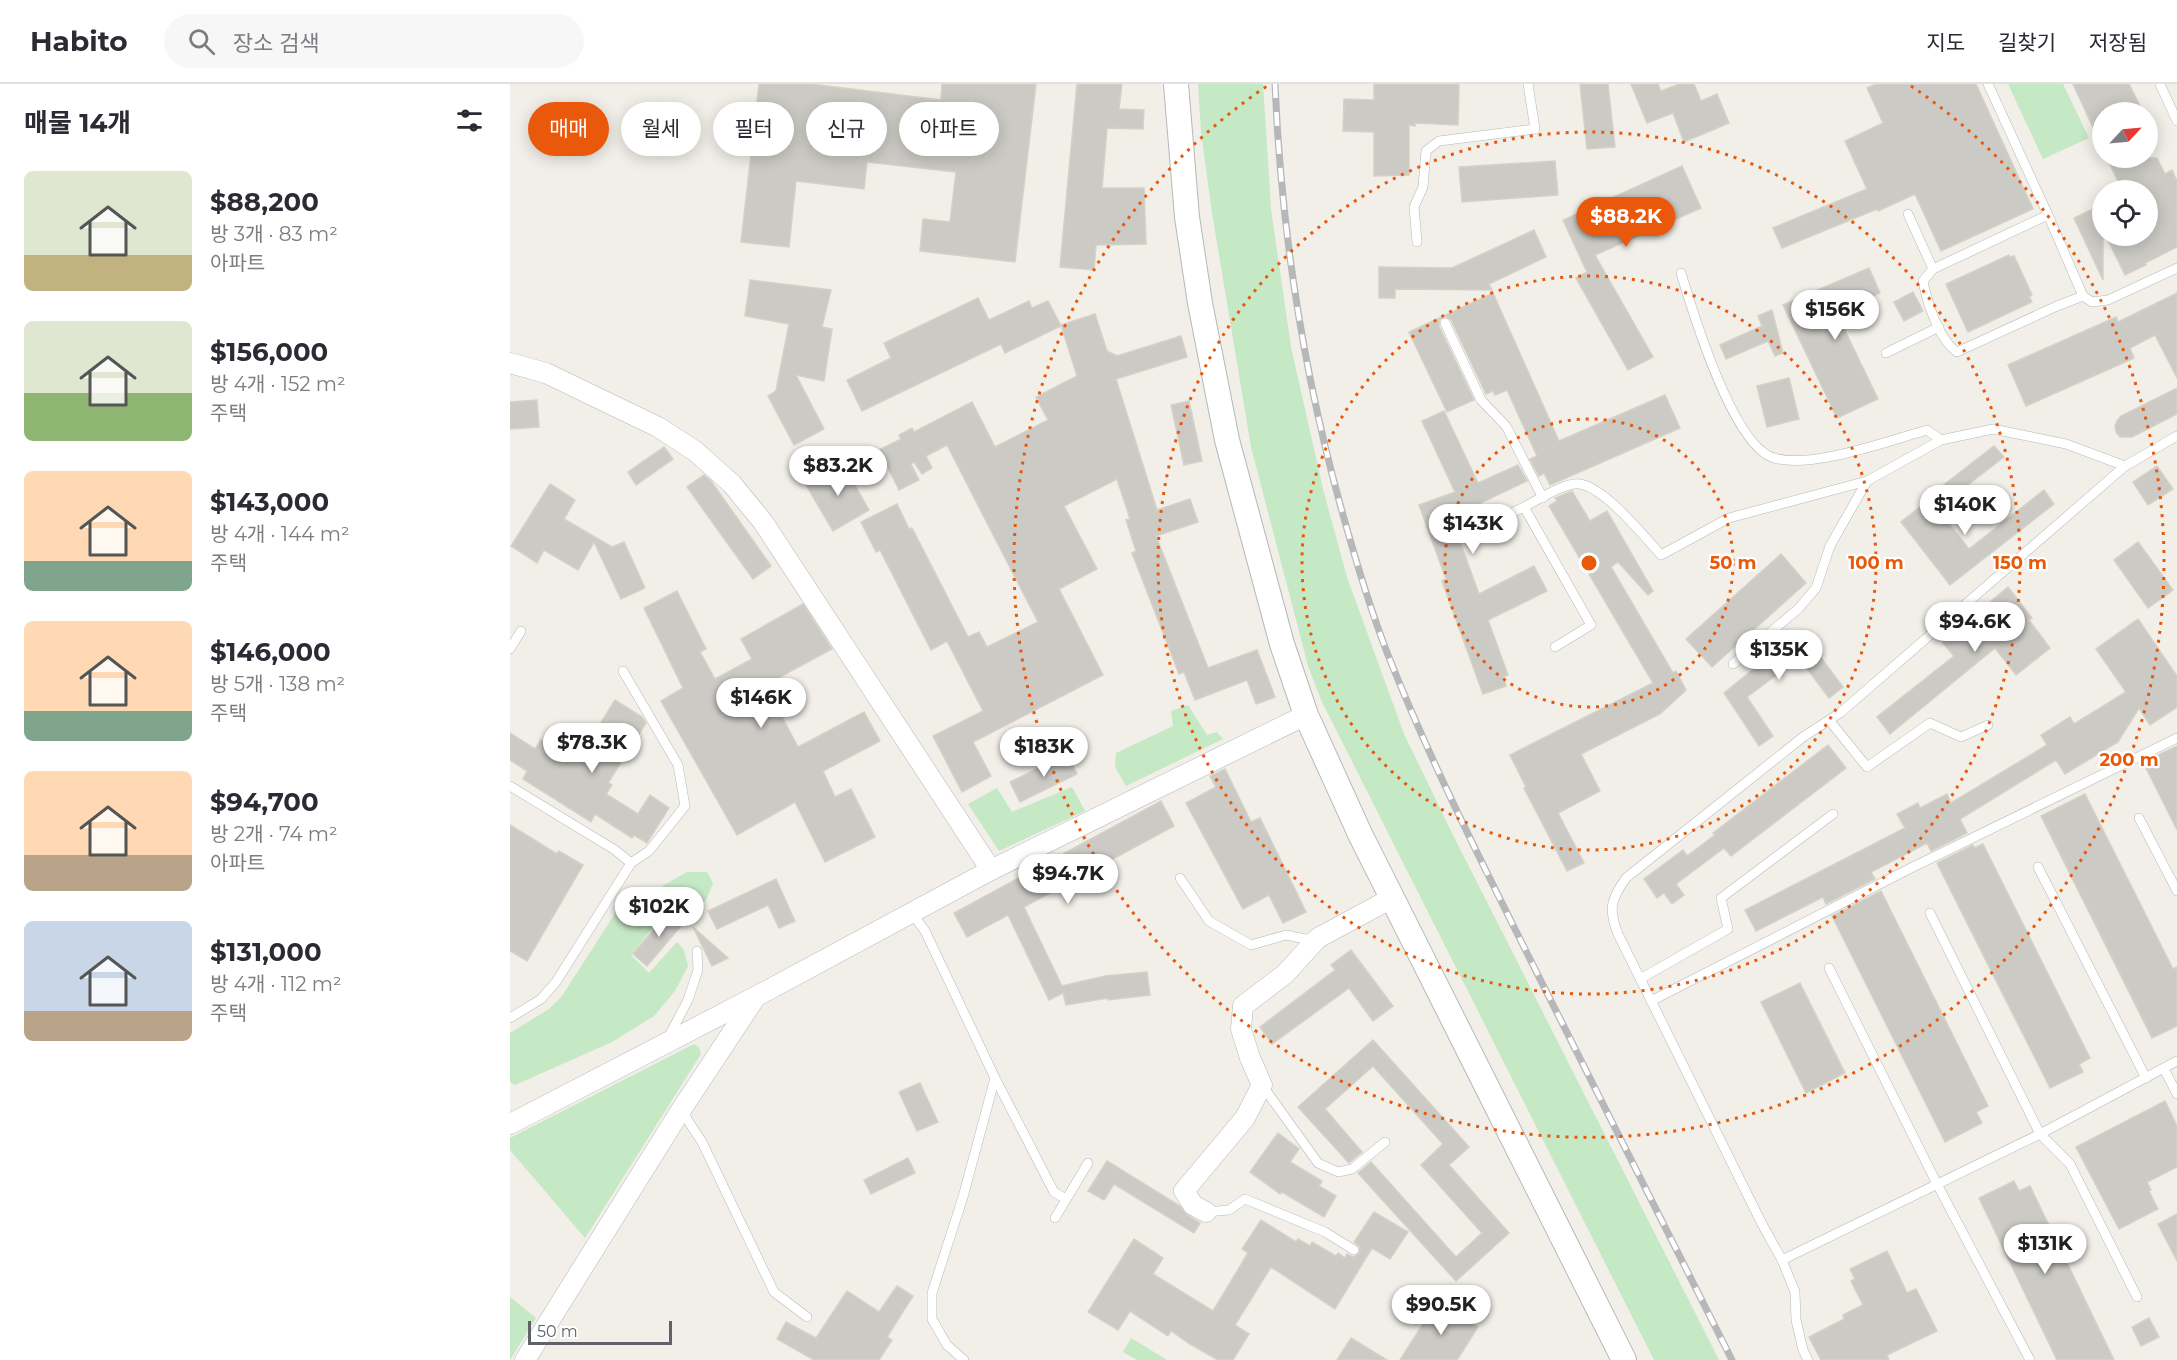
<!DOCTYPE html>
<html lang="ko">
<head>
<meta charset="utf-8">
<style>
  body { margin:0; font-family:Montserrat,"Noto Sans KR",sans-serif; background:#f7f7f7; color:#2b2b33; height:100vh; display:flex; flex-direction:column; font-size:22px; white-space:nowrap }
  * { box-sizing:border-box; margin:0 }
  p { font-size:20px; color:#7c7c81 }
  .icon { flex:none; width:33px; height:33px; fill:none; stroke:currentColor; stroke-width:2; stroke-linecap:round; stroke-linejoin:round }
  .map { position:relative; flex:1; overflow:hidden }
  .drawer { display:flex; flex-direction:column; background:#fff; width:510px }
  .drawer>* { flex:none }
  .top-card { position:absolute; left:18px; top:18px; width:570px; height:54px; display:flex; gap:12px }
  .needle { width:39px; rotate:64deg }
  .controls { position:absolute; left:1582px; top:18px; display:grid; gap:12px }
  .controls a { display:grid; place-items:center; width:66px; height:66px; border-radius:50%; background:#fff; box-shadow:0 3px 15px #0003; font-size:30px }
  .scale { position:absolute; left:18px; bottom:15px; width:144px; box-sizing:border-box; padding-left:6px; border:3px solid #5f6368; border-top:0; font-size:16px; line-height:21px; white-space:nowrap; color:#5f6368; -webkit-text-stroke:4px #fff; paint-order:stroke }
  .price { position:absolute; translate:-50% -51px; padding:0 14px; border-radius:21px; background:#fff; color:#222; font-size:20px; line-height:39px; filter:drop-shadow(0 2px 3px #0008) }
  .price::after { content:''; position:absolute; left:50%; top:36px; width:18px; height:14px; margin-left:-9px; background:inherit; clip-path:polygon(0 0,100% 0,50% 100%) }
  .price.active { background:#ea580c; color:#fff }
  ul { padding:0; list-style:none }
  li { display:flex; align-items:center; gap:18px; height:150px; padding:0 24px }
  li span { display:grid; place-items:center; flex:none; width:168px; height:120px; border-radius:9px; color:#555 }
  li>.icon { margin-inline-start:auto }
  span .icon { width:72px; height:72px; fill:#fffc; stroke-width:1 }
  li b { font-size:26px }
  h2 { display:flex; justify-content:space-between; align-items:center; height:72px; padding:0 24px; font-size:26px }
  .pill { padding:0 21px; border-radius:27px; background:#fff; box-shadow:0 3px 15px #0003; font-size:21px; line-height:54px }
  .pill.active { background:#ea580c; color:#fff }
  header { display:flex; align-items:center; gap:36px; box-sizing:border-box; height:84px; padding:0 30px; background:#fff; border-bottom:2px solid #e1e1e2 }
  header strong { font-size:28px }
  nav { display:flex; gap:33px; margin-inline-start:auto; font-size:21px }
  .search { width:420px; height:54px; background:#f7f7f7; display:flex; align-items:center; gap:15px; box-sizing:border-box; padding:0 21px; border-radius:33px; color:#7c7c81; font-size:22px }
  main { display:flex; flex:1; min-height:0 }
  .map>svg:first-child { display:block }
  .green { fill:#c5e8c5 }
  .building { fill:#cccac5; stroke:#d6d1c6; stroke-width:1.5 }
  .lines { fill:none; stroke-linecap:round; stroke-linejoin:round }
  .service-casing { stroke:#b5b8bc; stroke-width:10 }
  .minor-casing { stroke:#b5b8bc; stroke-width:21 }
  .tertiary-casing { stroke:#b5b8bc; stroke-width:26 }
  .service { stroke:#fff; stroke-width:9 }
  .minor { stroke:#fff; stroke-width:20 }
  .tertiary { stroke:#fff; stroke-width:24 }
  .rail-casing { stroke:#b6b7b8; stroke-width:7 }
  .rail { stroke:#fff; stroke-width:4.5; stroke-dasharray:14; stroke-linecap:butt }
  .ring { fill:none; stroke:#e8590c; stroke-width:3; stroke-dasharray:3 6 }
  .centre { fill:#e8590c; stroke:#fff; stroke-width:3 }
  .ring-label { font-size:18px; text-anchor:middle; font-weight:bold; fill:#e8590c; stroke:#fff; stroke-width:4.5; stroke-linejoin:round; paint-order:stroke }
</style>
</head>
<body>
<header>
<strong>Habito</strong>
<div class="search"><svg class="icon" aria-label="search" viewBox="0 0 24 24"><circle cx="10" cy="10" r="6"/><path d="M15 15l6 6"/></svg>장소 검색</div>
<nav><a>지도</a><a>길찾기</a><a>저장됨</a></nav>
</header>
<main>
<section class="drawer">
<h2>매물 14개<svg class="icon" aria-label="filters" viewBox="0 0 24 24"><path d="M4 7h16M4 17h16"/><circle cx="9" cy="7" r="2"/><circle cx="15" cy="17" r="2"/></svg></h2>
<ul>
<li><span style="background:linear-gradient(#dfe7d0 70%,#c2b280 0)"><svg class="icon" aria-label="home" viewBox="0 0 24 24"><path d="M3 11l9-7 9 7M6 9v11h12V9"/></svg></span><div><b>$88,200</b><p>방 3개 · 83 m²</p><p>아파트</p></div></li>
<li><span style="background:linear-gradient(#dfe7d0 60%,#8fb573 0)"><svg class="icon" aria-label="home" viewBox="0 0 24 24"><path d="M3 11l9-7 9 7M6 9v11h12V9"/></svg></span><div><b>$156,000</b><p>방 4개 · 152 m²</p><p>주택</p></div></li>
<li><span style="background:linear-gradient(#ffd9b3 75%,#7fa58c 0)"><svg class="icon" aria-label="home" viewBox="0 0 24 24"><path d="M3 11l9-7 9 7M6 9v11h12V9"/></svg></span><div><b>$143,000</b><p>방 4개 · 144 m²</p><p>주택</p></div></li>
<li><span style="background:linear-gradient(#ffd9b3 75%,#7fa58c 0)"><svg class="icon" aria-label="home" viewBox="0 0 24 24"><path d="M3 11l9-7 9 7M6 9v11h12V9"/></svg></span><div><b>$146,000</b><p>방 5개 · 138 m²</p><p>주택</p></div></li>
<li><span style="background:linear-gradient(#ffd9b3 70%,#b9a48a 0)"><svg class="icon" aria-label="home" viewBox="0 0 24 24"><path d="M3 11l9-7 9 7M6 9v11h12V9"/></svg></span><div><b>$94,700</b><p>방 2개 · 74 m²</p><p>아파트</p></div></li>
<li><span style="background:linear-gradient(#c9d6e8 75%,#b9a48a 0)"><svg class="icon" aria-label="home" viewBox="0 0 24 24"><path d="M3 11l9-7 9 7M6 9v11h12V9"/></svg></span><div><b>$131,000</b><p>방 4개 · 112 m²</p><p>주택</p></div></li>
</ul>
</section>
<div class="map">
<svg width="1667" height="1276" viewBox="0 0 1667 1276">
  <rect width="100%" height="100%" fill="#f1efe8"/>
  <g class="green">
    <polygon points="688,0 753,0 761,125 781,263 813,405 837,493 894,650 943,751 1209,1276 1144,1276 811,616 798,582 741,363 702,129 691,48"/>
    <polygon points="1498,0 1553,0 1579,54 1533,75"/>
    <polygon points="678,621 697,651 707,648 713,655 616,702 605,683 606,669 663,642 661,627"/>
    <polygon points="562,703 575,727 489,767 458,720 487,704 502,728"/>
    <polygon points="177,788 197,788 203,799 196,816 176,831 161,821 121,871 139,889 167,858 174,866 178,882 165,907 144,932 102,958 5,1001 0,998 0,949 39,925 52,912 117,811 136,822 154,801"/>
    <polygon points="184,960 189,963 191,970 75,1154 0,1066 0,1054"/>
    <polygon points="0,1213 26,1234 0,1276"/>
    <polygon points="621,1254 657,1276 627,1276 613,1268"/>
  </g>
  <g class="building">
    <polygon points="249,0 301,0 431,16 432,0 526,0 505,178 410,167 413,135 440,138 446,88 357,78 354,105 286,97 279,163 231,158"/>
    <polygon points="567,0 612,0 609,25 634,26 633,45 597,44 592,104 634,104 636,160 586,161 584,186 550,183"/>
    <polygon points="864,0 949,0 948,41 905,39 905,42 899,41 899,91 864,92 864,48 833,47 834,15 864,16"/>
    <polygon points="1070,0 1098,0 1105,63 1077,65"/>
    <polygon points="1121,0 1148,0 1151,7 1169,0 1184,0 1191,17 1207,10 1219,39 1174,58 1163,29 1137,39"/>
    <polygon points="1366,0 1466,0 1523,125 1431,167 1405,110 1368,127 1367,125 1272,164 1263,144 1357,105 1335,57 1373,39 1357,4"/>
    <polygon points="1563,0 1619,0 1633,28 1593,28 1593,65"/>
    <polygon points="1597,74 1647,74 1655,90 1662,86 1667,97 1667,163 1635,179 1636,181 1615,191 1596,152 1638,152 1638,106 1612,106"/>
    <polygon points="1045,77 1048,111 952,118 949,83"/>
    <polygon points="1172,82 1191,124 1085,171 1143,273 1118,286 1066,194 1077,188 1053,136"/>
    <polygon points="1593,120 1593,196 1564,134"/>
    <polygon points="1024,146 1036,173 979,200 982,206 885,205 885,214 869,214 869,183 942,184"/>
    <polygon points="1499,171 1500,173 1504,172 1522,211 1519,213 1522,218 1458,248 1436,200"/>
    <polygon points="1359,184 1370,209 1326,228 1368,315 1327,334 1273,221"/>
    <polygon points="240,196 321,206 312,243 322,245 314,297 286,291 314,345 284,361 258,312 266,307 279,240 235,232"/>
    <polygon points="1403,208 1413,227 1394,237 1384,218"/>
    <polygon points="983,209 1049,357 1155,311 1170,344 1040,401 1034,389 1029,392 1020,375 1027,372 997,306 985,311 983,307 976,310 941,236 935,232 929,236 929,242 964,316 937,328 899,248"/>
    <polygon points="1667,209 1667,294 1645,251 1620,264 1624,274 1516,322 1498,281 1606,233 1608,238"/>
    <polygon points="468,214 479,236 519,217 522,224 538,217 551,242 495,269 491,260 352,327 337,296 381,274 374,259"/>
    <polygon points="1262,226 1273,269 1265,272 1258,257 1216,275 1210,261 1252,242 1248,232"/>
    <polygon points="585,230 597,267 607,272 671,252 677,273 606,295 647,426 680,415 688,438 646,452 698,584 747,566 765,613 746,620 737,596 685,616 674,588 669,590 622,469 626,467 616,436 620,435 607,395 554,422 587,485 549,505 593,591 463,658 481,692 452,708 423,652 473,627 437,557 421,566 370,466 366,468 351,438 387,420 399,445 402,444 458,553 469,548 477,563 528,538 437,361 416,372 422,384 412,390 404,378 401,380 409,396 389,406 369,366 391,355 389,351 402,344 404,348 462,318 485,363 538,336 526,313 567,292 551,241"/>
    <polygon points="1279,294 1289,335 1257,343 1247,302"/>
    <polygon points="1667,304 1667,330 1622,353 1610,353 1606,348 1605,342 1607,337 1611,332"/>
    <polygon points="27,316 29,343 0,345 0,318"/>
    <polygon points="679,317 692,377 674,381 661,321"/>
    <polygon points="934,327 968,399 1008,381 1017,397 941,433 969,510 1024,482 1037,507 978,536 998,591 993,593 996,602 973,610 932,497 936,495 909,421 945,408 912,337"/>
    <polygon points="1484,362 1494,373 1428,424 1418,413"/>
    <polygon points="154,363 163,375 126,401 118,388"/>
    <polygon points="333,380 359,426 323,447 296,401"/>
    <polygon points="1647,382 1663,405 1638,421 1623,398"/>
    <polygon points="194,391 201,397 261,482 243,495 177,403"/>
    <polygon points="40,400 65,416 54,435 102,463 114,458 135,504 111,515 84,458 68,486 34,466 27,479 1,462"/>
    <polygon points="1534,406 1544,420 1440,501 1391,438 1420,415 1459,465"/>
    <polygon points="1062,407 1080,437 1097,427 1143,507 1138,511 1108,478 1101,483 1163,589 1166,587 1176,606 1150,630 1071,670 1090,707 1048,729 1074,779 1057,787 1014,704 1016,703 1000,671 1143,599 1039,422 1047,417 1045,414"/>
    <polygon points="1628,458 1663,506 1638,524 1604,476"/>
    <polygon points="1271,470 1296,499 1202,583 1176,555"/>
    <polygon points="1498,503 1522,534 1519,536 1540,564 1506,591 1485,564 1380,650 1367,633 1444,572 1432,558"/>
    <polygon points="167,507 196,565 190,568 205,595 242,575 231,555 293,520 322,565 255,601 288,663 354,628 370,657 313,687 325,713 341,705 365,753 315,778 285,718 227,751 151,617 173,604 134,524"/>
    <polygon points="1628,535 1667,592 1667,623 1640,641 1629,624 1608,658 1555,690 1546,676 1450,735 1457,749 1421,767 1417,759 1361,788 1365,795 1316,820 1313,813 1246,847 1235,826 1395,744 1387,730 1408,719 1410,724 1437,710 1441,719 1537,661 1531,651 1560,633 1564,640 1616,608 1586,565"/>
    <polygon points="1292,546 1306,560 1303,563 1333,603 1319,614 1289,574 1237,613 1263,652 1249,662 1214,609"/>
    <polygon points="105,616 132,633 136,639 98,699 102,701 96,710 128,730 140,711 159,724 137,759 124,751 122,754 85,730 81,738 13,695 17,687 0,676 0,649 25,665 31,656 66,679"/>
    <polygon points="1318,661 1336,684 1221,772 1214,764 1166,800 1174,811 1162,820 1154,809 1147,814 1134,795 1173,766 1177,772 1205,751 1203,749"/>
    <polygon points="1667,662 1667,746 1633,678"/>
    <polygon points="557,670 567,690 510,718 500,698"/>
    <polygon points="715,685 741,738 750,734 796,828 773,839 759,811 733,825 676,719 706,703 700,692"/>
    <polygon points="1575,710 1663,885 1667,883 1667,942 1642,954 1531,732"/>
    <polygon points="651,717 664,742 514,823 552,902 595,892 637,888 640,911 598,916 598,914 556,921 553,909 539,916 498,831 457,853 444,829"/>
    <polygon points="0,741 47,770 49,767 73,781 17,877 0,867"/>
    <polygon points="1473,760 1580,974 1569,980 1573,988 1540,1004 1427,779 1463,761 1464,764"/>
    <polygon points="266,795 285,837 269,844 258,821 207,845 198,827"/>
    <polygon points="1371,807 1478,1022 1466,1028 1472,1039 1435,1058 1322,832"/>
    <polygon points="161,825 175,837 137,882 123,870"/>
    <polygon points="183,843 218,874 202,882"/>
    <polygon points="841,866 883,922 863,937 839,904 762,960 750,943 825,886 821,881"/>
    <polygon points="1290,899 1335,989 1296,1009 1251,918"/>
    <polygon points="863,956 959,1063 939,1081 999,1149 946,1197 848,1089 861,1078 946,1173 972,1149 911,1081 933,1060 863,982 815,1025 852,1068 839,1079 788,1023"/>
    <polygon points="410,999 428,1038 407,1047 389,1008"/>
    <polygon points="1655,1017 1667,1042 1667,1083 1637,1098 1641,1106 1639,1107 1648,1125 1609,1145 1566,1063"/>
    <polygon points="768,1049 789,1065 780,1078 812,1097 809,1102 826,1112 814,1133 772,1108 770,1110 740,1088"/>
    <polygon points="398,1074 405,1089 361,1110 354,1096"/>
    <polygon points="597,1077 670,1122 677,1131 690,1139 684,1149 604,1100 594,1116 578,1107"/>
    <polygon points="1504,1097 1509,1107 1520,1102 1604,1276 1547,1276 1469,1114"/>
    <polygon points="864,1128 898,1148 880,1175 862,1164 825,1225 761,1183 725,1241 739,1250 723,1276 708,1276 680,1260 661,1247 658,1252 620,1227 608,1246 578,1228 624,1155 653,1174 643,1190 703,1227 738,1169 732,1165 751,1136 786,1158 788,1155 800,1162 802,1158 826,1172 828,1169 835,1174 837,1170 843,1173 849,1170 850,1163 844,1158"/>
    <polygon points="1667,1130 1667,1177 1648,1140"/>
    <polygon points="1377,1167 1397,1209 1406,1205 1427,1247 1377,1271 1379,1276 1311,1276 1299,1253 1334,1235 1333,1231 1353,1221 1341,1197 1345,1195 1340,1185"/>
    <polygon points="387,1202 403,1212 377,1253 382,1256 369,1276 304,1276 267,1255 276,1238 306,1254 337,1207 369,1228"/>
    <polygon points="928,1216 968,1243 947,1276 890,1276"/>
    <polygon points="1639,1234 1649,1253 1631,1262 1622,1243"/>
    <polygon points="841,1254 877,1276 827,1276"/>
  </g>
  <g class="lines">
    <defs>
      <g id="service">
        <path d="M1478,0L1538,131L1423,185L1413,197C1417,218 1429,256 1447,268L1547,222L1573,212L1582,218L1598,216L1667,184"/>
        <polyline points="1650,0 1667,37"/>
        <polyline points="1398,130 1423,185"/>
        <polyline points="1538,131 1573,212"/>
        <polyline points="907,158 904,123 913,103 916,67 929,57 1025,45 1018,0"/>
        <path d="M1171,189C1183,229 1223,362 1264,374C1302,385 1378,357 1417,346L1431,356"/>
        <polyline points="935,239 971,316 996,342 1033,414"/>
        <polyline points="1376,269 1429,243"/>
        <polyline points="965,447 1014,423"/>
        <path d="M1045,563L1081,541L1014,423C1028,416 1055,398 1070,400C1095,404 1134,452 1151,471L1219,434L1357,397"/>
        <polyline points="0,565 11,547"/>
        <polyline points="1223,580 1288,525 1306,504 1320,462 1357,397 1431,356 1483,345 1556,360 1615,382"/>
        <polyline points="1319,636 1357,683 1420,639 1451,653 1478,641"/>
        <polyline points="0,702 105,766 121,779"/>
        <polyline points="1629,734 1667,807"/>
        <polyline points="1528,783 1636,994"/>
        <polyline points="670,794 699,837 741,861 776,851 795,855 806,854"/>
        <polyline points="402,829 415,847 485,994 453,1113 422,1209 422,1235 437,1261 454,1276"/>
        <polyline points="1420,829 1530,1050 1560,1080 1627,1213"/>
        <polyline points="1319,884 1427,1100 1520,1276"/>
        <polyline points="1130,895 1218,845 1211,814 1323,730"/>
        <polyline points="1141,917 1401,784 1667,654"/>
        <polyline points="0,934 31,915 46,898 121,779 139,767 175,722 168,681 113,587"/>
        <polyline points="158,954 178,916 188,886 187,867"/>
        <polyline points="1654,985 1667,1010"/>
        <polyline points="485,994 544,1108 556,1115"/>
        <polyline points="752,1001 808,1079 828,1088 842,1085 875,1058"/>
        <polyline points="171,1026 192,1058 264,1208 297,1233"/>
        <polyline points="696,1128 719,1126 735,1115 815,1148 844,1166"/>
        <polyline points="545,1134 578,1079"/>
        <polyline points="1272,1176 1530,1050 1667,977"/>
        <path d="M1298,1276L1293,1266L1286,1236L1285,1208L1272,1176L1252,1140L1108,850C1098,825 1101,815 1116,794L1293,653L1330,629L1615,382L1667,352"/>
      </g>
      <g id="minor">
        <polyline points="0,279 36,289 148,343 185,367 222,400 253,438 481,786"/>
        <polyline points="0,1040 247,912 481,786 796,631"/>
        <polyline points="696,1128 683,1121 674,1107 735,1034 752,1001 740,974 731,945 733,922 775,890 808,854 882,814"/>
        <polyline points="15,1276 171,1026 245,914"/>
      </g>
      <polyline id="tertiary" points="666,0 677,133 690,219 717,356 772,560 796,631 850,750 1114,1276"/>
    </defs>
    <use href="#service" class="service-casing"/>
    <use href="#minor" class="minor-casing"/>
    <use href="#tertiary" class="tertiary-casing"/>
    <use href="#service" class="service"/>
    <use href="#minor" class="minor"/>
    <use href="#tertiary" class="tertiary"/>
    <defs>
      <path id="rail" d="M765,0C771,143 792,282 830,420C844,471 859,522 878,571C923,684 979,793 1033,901C1096,1026 1159,1151 1222,1276"/>
    </defs>
    <use href="#rail" class="rail-casing"/>
    <use href="#rail" class="rail"/>
  </g>
  <g class="ring">
    <circle cx="1079" cy="479" r="144"/>
    <circle cx="1079" cy="479" r="287"/>
    <circle cx="1079" cy="479" r="431"/>
    <path d="M1401 2A575 575 0 1 1 757 2"/>
  </g>
  <circle cx="1079" cy="479" r="9" class="centre"/>
  <g class="ring-label">
    <text x="1223" y="485">50 m</text>
    <text x="1366" y="485">100 m</text>
    <text x="1510" y="485">150 m</text>
    <text x="1619" y="682">200 m</text>
  </g>
</svg>
<div class="controls">
<a><svg class="needle" viewBox="-14 -14 28 28"><path d="M0-13l5 13h-10z" fill="#e53935"/><path d="M0 13l5-13h-10z" fill="#7c7c81"/></svg></a>
<a><svg class="icon" aria-label="locate" viewBox="0 0 24 24"><circle cx="12" cy="12" r="6"/><path d="M12 2v4M12 18v4M2 12h4M18 12h4"/></svg></a>
</div>
<div class="scale">50 m</div>
<b class="price active" style="left:1116px;top:164px">$88.2K</b>
<b class="price" style="left:1325px;top:257px">$156K</b>
<b class="price" style="left:328px;top:413px">$83.2K</b>
<b class="price" style="left:1455px;top:452px">$140K</b>
<b class="price" style="left:963px;top:471px">$143K</b>
<b class="price" style="left:1465px;top:569px">$94.6K</b>
<b class="price" style="left:1269px;top:597px">$135K</b>
<b class="price" style="left:251px;top:645px">$146K</b>
<b class="price" style="left:82px;top:690px">$78.3K</b>
<b class="price" style="left:534px;top:694px">$183K</b>
<b class="price" style="left:558px;top:821px">$94.7K</b>
<b class="price" style="left:149px;top:854px">$102K</b>
<b class="price" style="left:1535px;top:1191px">$131K</b>
<b class="price" style="left:931px;top:1252px">$90.5K</b>
<div class="top-card">
<a class="pill active">매매</a>
<a class="pill">월세</a>
<a class="pill">필터</a>
<a class="pill">신규</a>
<a class="pill">아파트</a>
</div>
</div>
</main>
</body>
</html>
